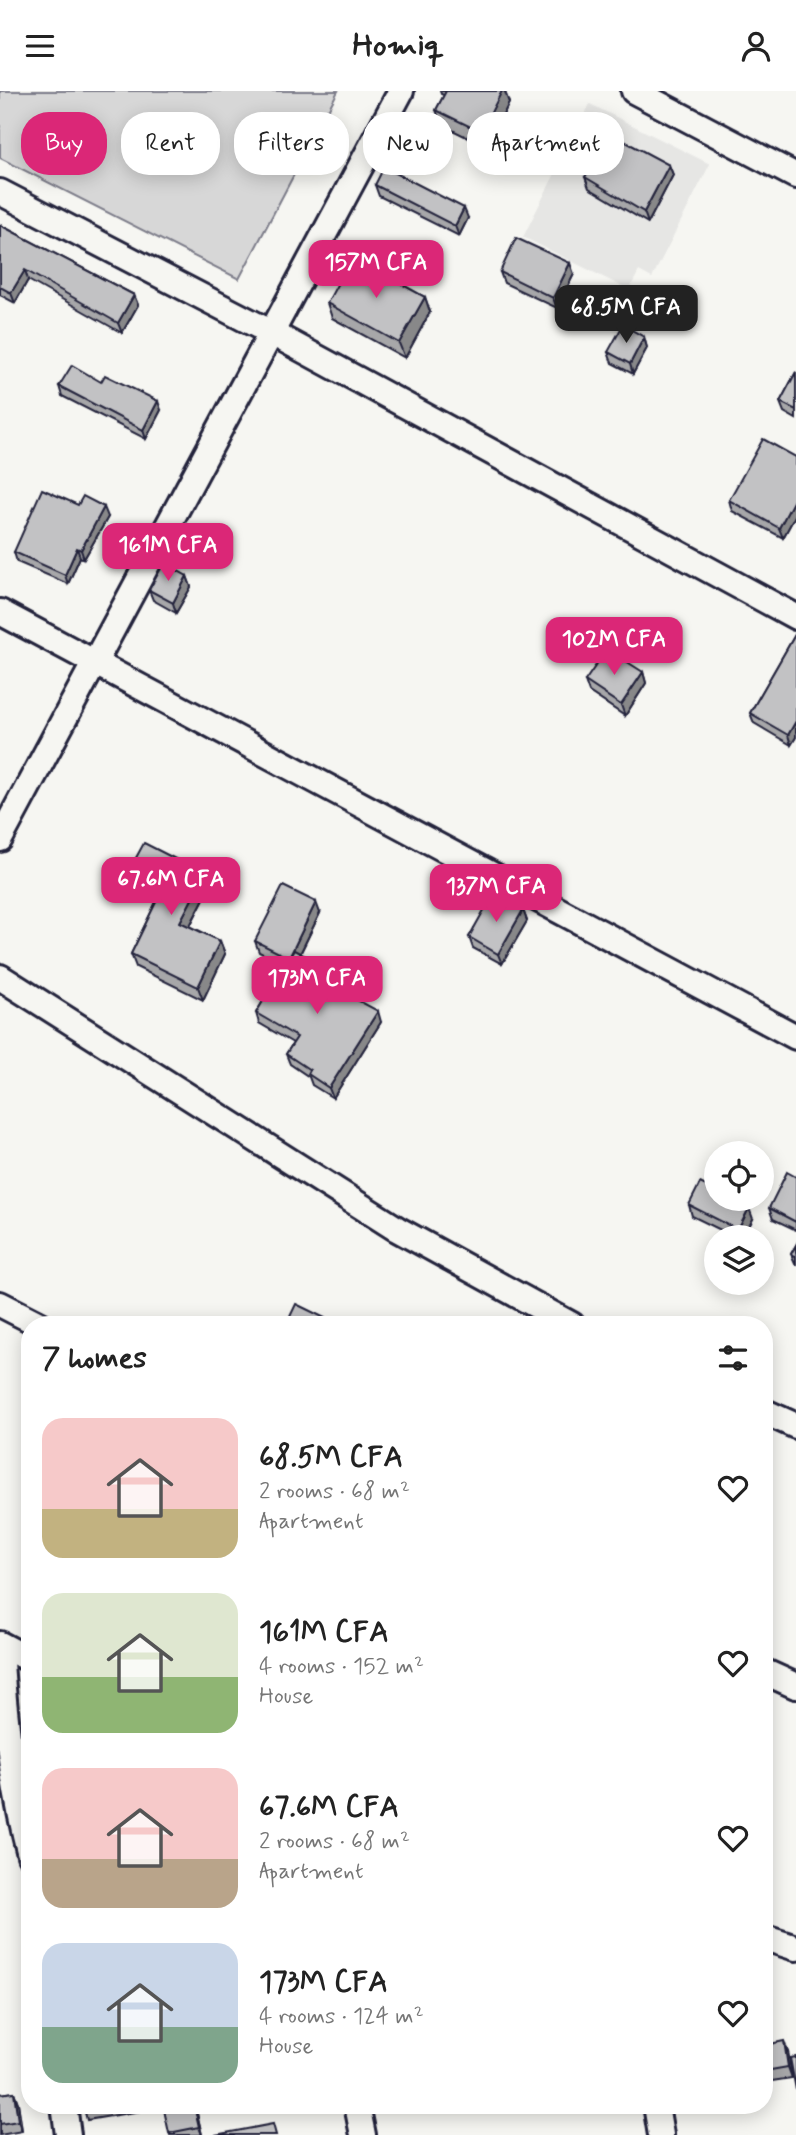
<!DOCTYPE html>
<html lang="en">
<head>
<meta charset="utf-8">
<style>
  body { margin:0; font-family:Mynerve,sans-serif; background:#f6f6f6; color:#222; height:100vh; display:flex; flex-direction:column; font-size:26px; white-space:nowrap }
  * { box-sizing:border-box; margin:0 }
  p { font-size:23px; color:#767676 }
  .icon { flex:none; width:38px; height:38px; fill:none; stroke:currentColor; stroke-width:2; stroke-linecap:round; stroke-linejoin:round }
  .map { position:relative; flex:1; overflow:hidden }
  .details { position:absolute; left:21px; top:1225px; width:752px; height:798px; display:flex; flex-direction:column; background:#fff; border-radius:28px; box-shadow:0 4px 18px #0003 }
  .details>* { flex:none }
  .top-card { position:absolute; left:21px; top:21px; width:754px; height:63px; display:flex; gap:14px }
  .tools { position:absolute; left:704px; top:1050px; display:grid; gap:14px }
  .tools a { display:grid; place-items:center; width:70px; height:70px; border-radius:50%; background:#fff; box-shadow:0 4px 18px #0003; font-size:35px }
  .price { position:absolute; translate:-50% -60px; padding:0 16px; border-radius:14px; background:#db2777; color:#fff; font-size:23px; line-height:46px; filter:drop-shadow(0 2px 4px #0008) }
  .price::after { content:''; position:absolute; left:50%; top:42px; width:21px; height:16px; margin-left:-10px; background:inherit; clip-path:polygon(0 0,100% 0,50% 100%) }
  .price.current { background:#222; color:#fff }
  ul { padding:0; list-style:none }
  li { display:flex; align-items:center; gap:21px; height:175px; padding:0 21px }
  li span { display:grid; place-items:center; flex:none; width:196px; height:140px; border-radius:21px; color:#555 }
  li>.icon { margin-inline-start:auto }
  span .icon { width:84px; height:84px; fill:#fffc; stroke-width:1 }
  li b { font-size:30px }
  h2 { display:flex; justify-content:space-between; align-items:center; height:84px; padding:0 21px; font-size:30px }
  .tag { padding:0 24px; border-radius:28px; background:#fff; box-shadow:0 4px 18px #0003; font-size:24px; line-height:63px }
  .tag.current { background:#db2777; color:#fff }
  header { display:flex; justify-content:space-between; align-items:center; height:91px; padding:0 21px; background:#fff; font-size:32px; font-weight:800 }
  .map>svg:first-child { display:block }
  .built { fill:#e6e6e4 }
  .green { fill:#d7d7d7; stroke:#7c7c89; stroke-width:2 }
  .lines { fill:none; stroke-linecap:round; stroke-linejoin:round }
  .street-casing { stroke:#22223b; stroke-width:30 }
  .street { stroke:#f6f6f2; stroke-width:24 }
  .wall { fill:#a7a7a9; stroke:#22223b; stroke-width:2 }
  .shaded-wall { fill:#888889; stroke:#22223b; stroke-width:2 }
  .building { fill:#c2c2c4; stroke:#22223b; stroke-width:2 }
</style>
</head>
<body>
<header><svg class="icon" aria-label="menu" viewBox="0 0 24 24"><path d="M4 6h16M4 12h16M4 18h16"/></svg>Homiq<svg class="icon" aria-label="person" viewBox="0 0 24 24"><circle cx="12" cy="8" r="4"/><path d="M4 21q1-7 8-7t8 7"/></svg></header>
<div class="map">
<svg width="796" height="2044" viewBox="0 0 796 2044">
  <rect width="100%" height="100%" fill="#f6f6f2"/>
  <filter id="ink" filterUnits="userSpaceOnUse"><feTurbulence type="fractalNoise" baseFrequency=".0143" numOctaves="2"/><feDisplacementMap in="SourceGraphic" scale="14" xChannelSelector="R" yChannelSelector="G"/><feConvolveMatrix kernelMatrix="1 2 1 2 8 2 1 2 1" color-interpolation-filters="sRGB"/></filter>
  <g filter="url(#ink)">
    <polygon class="built" points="590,13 710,73 652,187 639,180 629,199 523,146"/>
    <polygon class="green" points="0,0 338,0 239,188 0,67"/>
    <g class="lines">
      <defs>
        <g id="street">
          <polyline points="634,0 796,85"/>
          <polyline points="0,101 270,241 796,526"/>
          <polyline points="0,521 796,946"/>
          <polyline points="0,748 401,0"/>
          <polyline points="0,886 397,1138 572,1234"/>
          <polyline points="0,1213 41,1234"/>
          <polyline points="765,1321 796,1335"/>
          <polyline points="0,1553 30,1569"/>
          <path d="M0,1555C4,1626 12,1695 30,1764"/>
          <polyline points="765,1581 796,1595"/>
          <polyline points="765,1847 796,1857"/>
          <polyline points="64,2014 68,2044"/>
          <polyline points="357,2014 363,2044"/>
          <polyline points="656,2014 661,2044"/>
        </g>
      </defs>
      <use href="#street" class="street-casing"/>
      <use href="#street" class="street"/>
    </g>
    <g class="wall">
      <polygon points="440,0 506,0 505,1 509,12 487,56 442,34 436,19 444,4 441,3"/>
      <polygon points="669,74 673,84 648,132 589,97 585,86"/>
      <polygon points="375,94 468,127 459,145 379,105"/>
      <polygon points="0,134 134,204 138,214 122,242 28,189 15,212 0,204"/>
      <polygon points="500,181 574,183 557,217 504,192"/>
      <polygon points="425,206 430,221 405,267 332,227 327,212"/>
      <polygon points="644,246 647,257 633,283 612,272 608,261"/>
      <polygon points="796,281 796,328 784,321 780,311"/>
      <polygon points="101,291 161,319 146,348 62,305 59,295"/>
      <polygon points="796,366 796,423 783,447 732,420 729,409"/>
      <polygon points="78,414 108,426 84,468 80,466 68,493 17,471 14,461"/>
      <polygon points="187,485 191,496 176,522 153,509 149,499"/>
      <polygon points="796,542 796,646 791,654 754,632 750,622"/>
      <polygon points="643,581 646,592 625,625 589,601 585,590"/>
      <polygon points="205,783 210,796 190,835 220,850 225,863 203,909 136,876 131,863 156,811 131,798 126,785"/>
      <polygon points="523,819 527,830 502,873 473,857 469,846"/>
      <polygon points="320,822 300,863 354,891 358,902 355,908 381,931 333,1007 312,994 309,986 290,973 286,963 293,952 259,932 256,922 285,874 259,861 255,850"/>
      <polygon points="796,1086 796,1139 773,1128 769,1117"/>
      <polygon points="689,1114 753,1128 743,1146 735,1146 692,1125"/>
      <polygon points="796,1154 796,1174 791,1163"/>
      <polygon points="765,1954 788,1961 792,1987 765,1991"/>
      <polygon points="14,2001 18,2012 22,2040 0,2044 0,2003"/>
      <polygon points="83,2014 195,2014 202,2044 170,2044 164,2016 87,2029"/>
    </g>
    <g class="shaded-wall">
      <polygon points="498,0 506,0 505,1 509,12 487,56 481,41"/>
      <polygon points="669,74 673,84 648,132 644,121"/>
      <polygon points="464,117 468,127 459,145 455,135"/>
      <polygon points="570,172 574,183 557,217 553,207"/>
      <polygon points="25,179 28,189 15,212 11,202"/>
      <polygon points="134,204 138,214 122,242 118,232"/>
      <polygon points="425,206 430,221 405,267 399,252"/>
      <polygon points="644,246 647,257 633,283 630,273"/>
      <polygon points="158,310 161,319 146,348 143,339"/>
      <polygon points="796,405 796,423 783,447 779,437"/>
      <polygon points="104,416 108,426 84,468 81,459"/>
      <polygon points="77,457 80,466 68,493 65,484"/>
      <polygon points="187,485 191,496 176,522 173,512"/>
      <polygon points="643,581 646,592 625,625 621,614"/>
      <polygon points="796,630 796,646 791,654 788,644"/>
      <polygon points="205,783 210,796 185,844 180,831"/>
      <polygon points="316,811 320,822 293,877 289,867"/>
      <polygon points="523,819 527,830 502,873 498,863"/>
      <polygon points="220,850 225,863 203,909 198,896"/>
      <polygon points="354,891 358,902 351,915 348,904"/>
      <polygon points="378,920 381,931 333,1007 329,997"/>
      <polygon points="749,1117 753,1128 743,1146 740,1146 738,1139"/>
      <polygon points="784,1950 788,1961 792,1987 788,1976"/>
      <polygon points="14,2001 18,2012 22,2040 18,2030"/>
      <polygon points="194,2014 195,2014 202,2044 199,2036"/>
    </g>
    <g class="building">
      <polygon points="446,0 502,0 481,41 436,19"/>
      <polygon points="611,43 669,74 644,121 585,86"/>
      <polygon points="384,76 464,117 455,135 375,94"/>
      <polygon points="0,134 134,204 118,232 25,179 11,202 0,196"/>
      <polygon points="516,147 570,172 553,207 500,181"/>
      <polygon points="352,166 425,206 399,252 327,212"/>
      <polygon points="623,234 644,246 630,273 608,261"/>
      <polygon points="72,274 101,291 105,284 158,310 143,339 59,295"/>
      <polygon points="796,281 796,319 780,311"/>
      <polygon points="763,348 796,366 796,405 779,437 729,409"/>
      <polygon points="42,398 78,414 83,405 104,416 81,459 77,457 65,484 14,461"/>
      <polygon points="164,472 187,485 173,512 149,499"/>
      <polygon points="796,542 796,630 788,644 750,622"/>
      <polygon points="607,558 643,581 621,614 585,590"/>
      <polygon points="144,752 205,783 180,831 220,850 198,896 131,863 160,803 126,785"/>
      <polygon points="283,795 316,811 289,867 255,850"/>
      <polygon points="493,803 523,819 498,863 469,846"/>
      <polygon points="294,859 354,891 348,904 378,920 329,997 308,983 310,979 286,963 297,946 256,922"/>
      <polygon points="787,1081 796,1086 796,1131 769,1117"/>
      <polygon points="700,1092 716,1100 716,1108 731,1108 749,1117 738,1139 689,1114"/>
      <polygon points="796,1154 796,1166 791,1163"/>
      <polygon points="296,1213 331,1230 329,1234 286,1234"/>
      <polygon points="522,1227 537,1234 519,1234"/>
      <polygon points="784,1950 788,1976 765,1980 765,1954"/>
      <polygon points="796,1966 796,1999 790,1967"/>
      <polygon points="14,2001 18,2030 0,2033 0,2003"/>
      <polygon points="83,2014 107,2014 83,2018"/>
      <polygon points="163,2014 194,2014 199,2036 169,2042"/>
      <polygon points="273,2033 276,2044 215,2044"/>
    </g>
  </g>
</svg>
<div class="tools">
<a><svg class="icon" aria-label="locate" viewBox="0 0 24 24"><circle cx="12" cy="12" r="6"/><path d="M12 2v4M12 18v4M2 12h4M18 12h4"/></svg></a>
<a><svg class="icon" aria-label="layers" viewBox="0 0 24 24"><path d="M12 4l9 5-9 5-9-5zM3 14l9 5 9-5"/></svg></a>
</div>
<b class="price" style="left:376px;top:209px">157M CFA</b>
<b class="price current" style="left:626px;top:254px">68.5M CFA</b>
<b class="price" style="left:168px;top:492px">161M CFA</b>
<b class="price" style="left:614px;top:586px">102M CFA</b>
<b class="price" style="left:171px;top:826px">67.6M CFA</b>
<b class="price" style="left:496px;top:833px">137M CFA</b>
<b class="price" style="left:317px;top:925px">173M CFA</b>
<div class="top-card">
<a class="tag current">Buy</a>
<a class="tag">Rent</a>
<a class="tag">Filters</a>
<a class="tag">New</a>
<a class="tag">Apartment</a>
</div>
<section class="details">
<h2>7 homes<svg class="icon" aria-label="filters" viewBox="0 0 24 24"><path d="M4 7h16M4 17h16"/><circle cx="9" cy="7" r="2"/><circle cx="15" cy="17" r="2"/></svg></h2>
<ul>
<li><span style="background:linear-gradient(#f6c9c9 65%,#c2b280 0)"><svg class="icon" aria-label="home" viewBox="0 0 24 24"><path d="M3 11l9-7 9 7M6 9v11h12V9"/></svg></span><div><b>68.5M CFA</b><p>2 rooms · 68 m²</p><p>Apartment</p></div><svg class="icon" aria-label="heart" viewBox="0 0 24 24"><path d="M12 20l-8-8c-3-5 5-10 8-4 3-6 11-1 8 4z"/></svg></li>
<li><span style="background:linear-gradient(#dfe7d0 60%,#8fb573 0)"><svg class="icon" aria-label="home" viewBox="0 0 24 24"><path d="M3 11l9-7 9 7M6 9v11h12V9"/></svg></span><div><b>161M CFA</b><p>4 rooms · 152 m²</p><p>House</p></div><svg class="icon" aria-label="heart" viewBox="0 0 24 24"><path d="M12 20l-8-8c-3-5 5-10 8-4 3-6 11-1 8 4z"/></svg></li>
<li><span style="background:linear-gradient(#f6c9c9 65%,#b9a48a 0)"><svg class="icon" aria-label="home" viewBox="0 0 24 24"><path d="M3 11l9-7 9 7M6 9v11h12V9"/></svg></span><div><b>67.6M CFA</b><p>2 rooms · 68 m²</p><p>Apartment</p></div><svg class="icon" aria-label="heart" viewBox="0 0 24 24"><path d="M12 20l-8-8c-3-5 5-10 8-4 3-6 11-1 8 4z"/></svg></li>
<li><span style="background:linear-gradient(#c9d6e8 60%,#7fa58c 0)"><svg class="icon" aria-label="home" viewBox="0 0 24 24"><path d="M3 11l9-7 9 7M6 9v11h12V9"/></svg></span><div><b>173M CFA</b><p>4 rooms · 124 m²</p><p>House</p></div><svg class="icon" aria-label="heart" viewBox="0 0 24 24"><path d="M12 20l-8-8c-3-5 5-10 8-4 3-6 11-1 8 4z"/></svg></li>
</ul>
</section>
</div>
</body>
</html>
